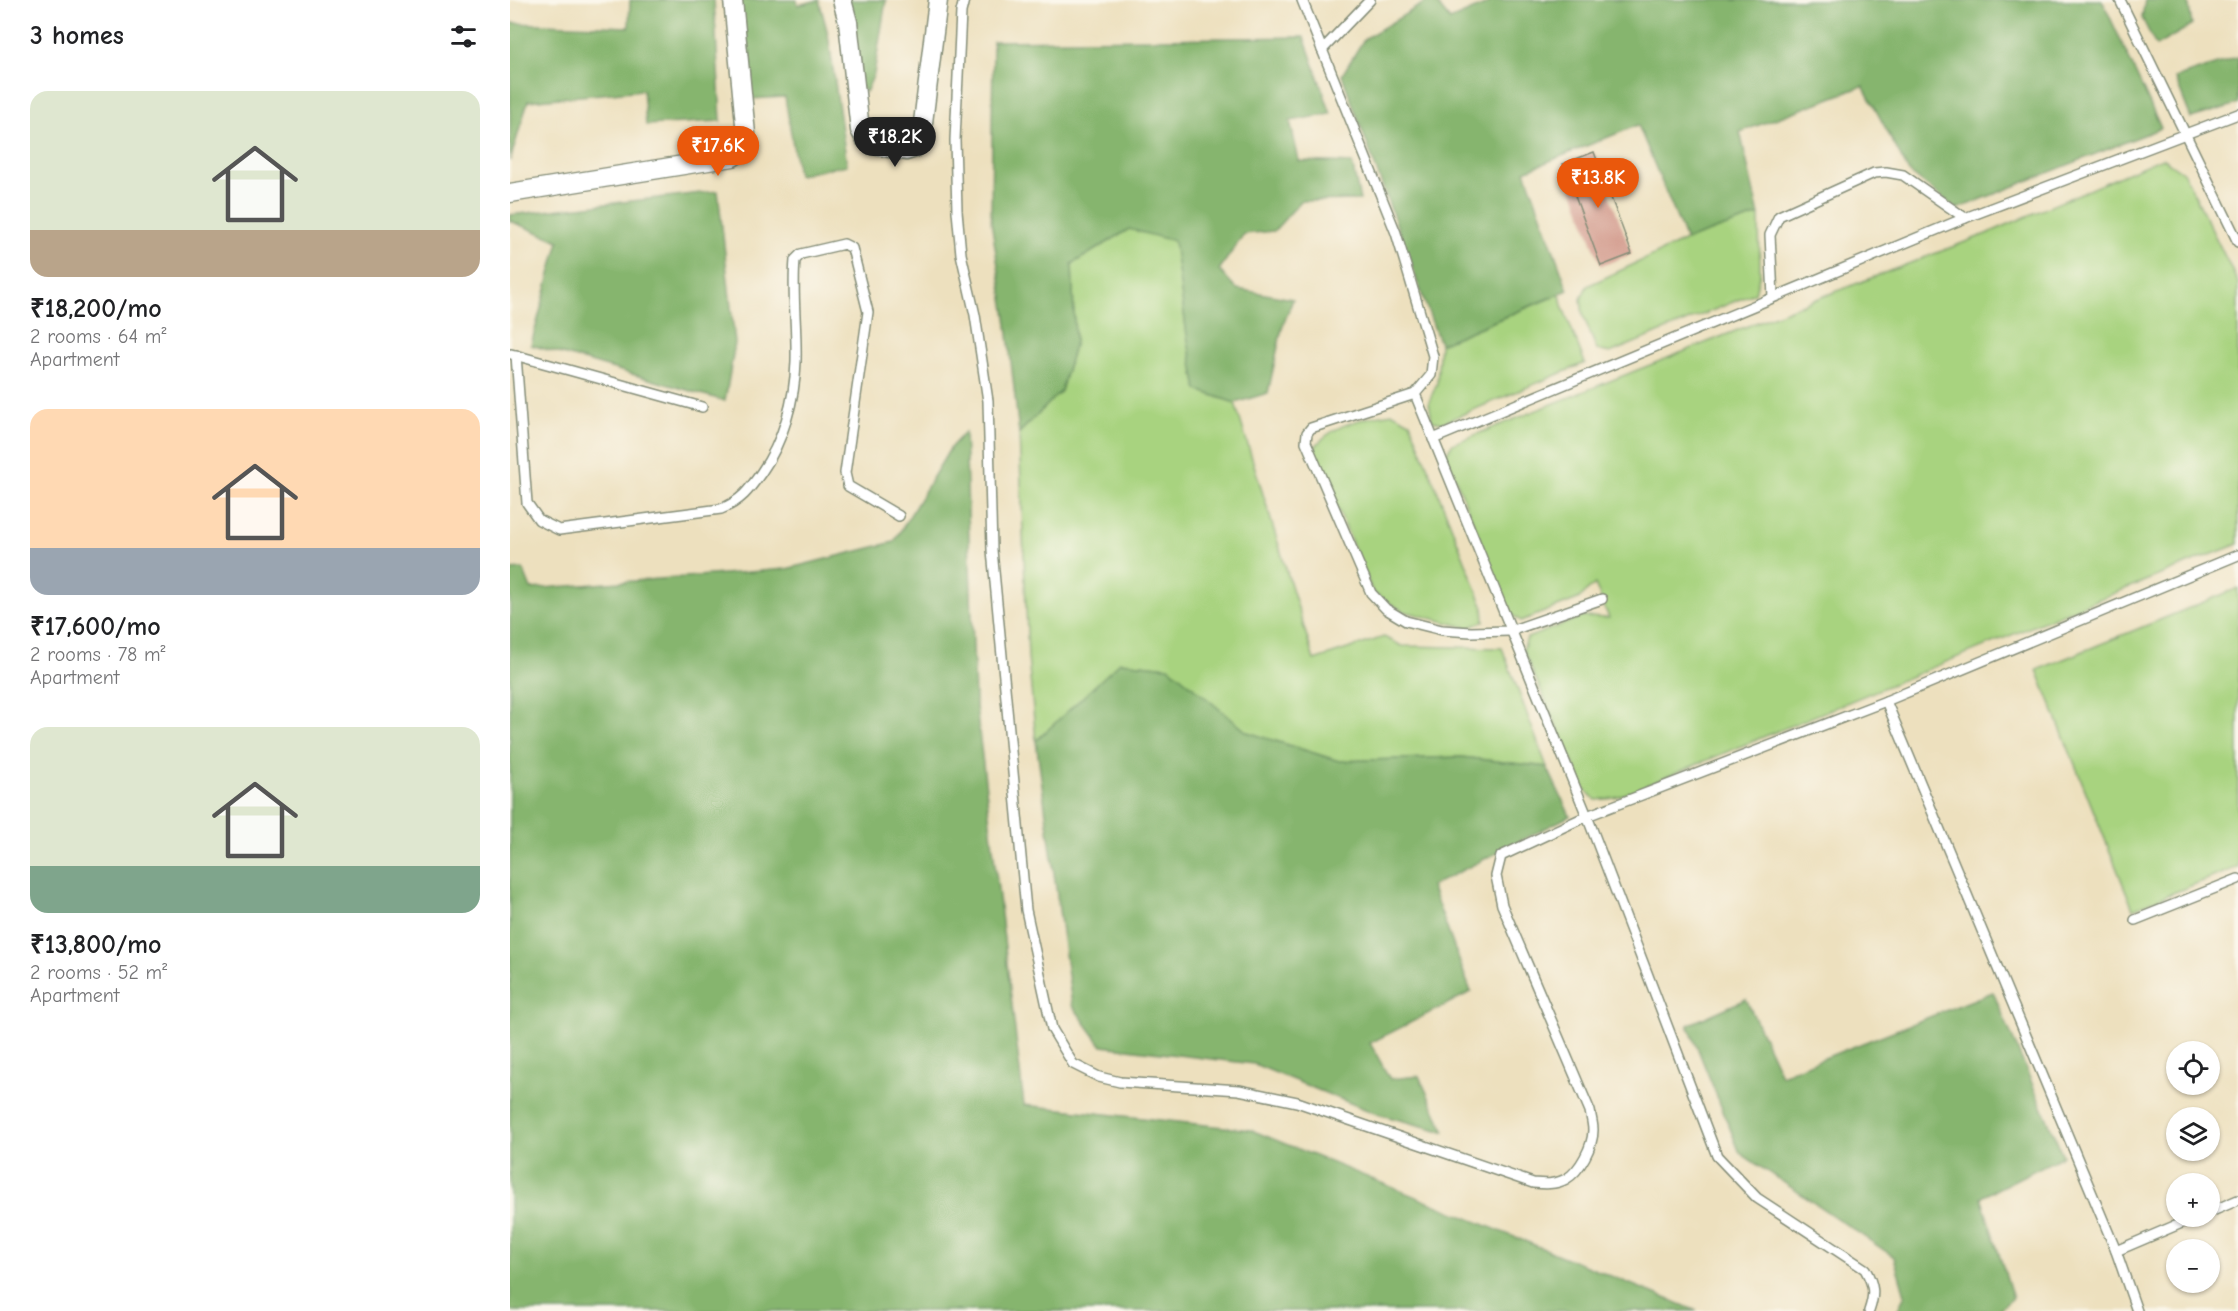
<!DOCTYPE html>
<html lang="en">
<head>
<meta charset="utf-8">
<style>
  body { margin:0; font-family:"Comic Neue",sans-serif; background:#f6f6f6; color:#202124; height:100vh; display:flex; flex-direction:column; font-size:22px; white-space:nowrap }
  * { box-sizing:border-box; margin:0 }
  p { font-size:20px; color:#757577 }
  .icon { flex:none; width:33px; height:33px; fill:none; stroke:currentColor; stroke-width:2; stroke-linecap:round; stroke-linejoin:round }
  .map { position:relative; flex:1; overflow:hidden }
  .drawer { display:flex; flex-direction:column; background:#fff; width:510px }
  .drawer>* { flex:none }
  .buttons { position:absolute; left:1656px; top:1041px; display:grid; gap:12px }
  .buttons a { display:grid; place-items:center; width:54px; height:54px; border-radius:50%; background:#fff; box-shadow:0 2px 4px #0004; font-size:30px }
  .price { position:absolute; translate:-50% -51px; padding:0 14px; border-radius:21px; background:#ea580c; color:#fff; font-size:20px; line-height:39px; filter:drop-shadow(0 2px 3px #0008) }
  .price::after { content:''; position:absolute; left:50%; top:36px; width:18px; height:14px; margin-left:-9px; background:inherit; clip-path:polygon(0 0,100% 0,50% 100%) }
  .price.on { background:#222; color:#fff }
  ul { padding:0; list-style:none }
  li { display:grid; align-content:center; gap:12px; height:318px; padding:0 30px }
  li span { display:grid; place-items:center; height:186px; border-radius:18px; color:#555 }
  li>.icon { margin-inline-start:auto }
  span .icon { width:108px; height:108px; fill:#fffc; stroke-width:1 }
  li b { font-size:26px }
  h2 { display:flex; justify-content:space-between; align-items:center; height:72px; padding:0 30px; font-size:26px }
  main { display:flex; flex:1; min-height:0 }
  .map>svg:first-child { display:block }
  .green { fill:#a8d37f; stroke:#64885a; stroke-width:1.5 }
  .forest { fill:#86b56e; stroke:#527951; stroke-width:1.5 }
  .building { fill:#d09486 }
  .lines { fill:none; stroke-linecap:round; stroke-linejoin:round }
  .service-casing { stroke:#868e79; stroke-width:12 }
  .minor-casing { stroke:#868e79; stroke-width:21 }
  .service { stroke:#fff; stroke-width:9 }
  .minor { stroke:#fff; stroke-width:18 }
</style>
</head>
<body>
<main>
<section class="drawer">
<h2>3 homes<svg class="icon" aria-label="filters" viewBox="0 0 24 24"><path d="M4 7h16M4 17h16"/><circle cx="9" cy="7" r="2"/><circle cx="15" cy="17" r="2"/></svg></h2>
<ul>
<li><span style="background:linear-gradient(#dfe7d0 75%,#b9a48a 0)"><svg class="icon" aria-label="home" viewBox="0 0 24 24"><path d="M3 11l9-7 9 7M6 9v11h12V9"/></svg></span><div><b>₹18,200/mo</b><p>2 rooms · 64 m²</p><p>Apartment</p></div></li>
<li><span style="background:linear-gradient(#ffd9b3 75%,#9aa5b1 0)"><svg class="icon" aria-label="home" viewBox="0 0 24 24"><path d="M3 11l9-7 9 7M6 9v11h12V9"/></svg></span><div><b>₹17,600/mo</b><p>2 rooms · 78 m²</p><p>Apartment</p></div></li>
<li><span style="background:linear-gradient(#dfe7d0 75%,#7fa58c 0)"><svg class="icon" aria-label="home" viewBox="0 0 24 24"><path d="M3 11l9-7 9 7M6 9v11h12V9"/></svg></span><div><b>₹13,800/mo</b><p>2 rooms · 52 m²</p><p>Apartment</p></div></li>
</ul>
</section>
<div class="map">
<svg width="1728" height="1311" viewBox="0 0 1728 1311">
  <rect width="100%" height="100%" fill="#fbf7ec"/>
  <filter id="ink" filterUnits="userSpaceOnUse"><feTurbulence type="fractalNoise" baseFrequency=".0167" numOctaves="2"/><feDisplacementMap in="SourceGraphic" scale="12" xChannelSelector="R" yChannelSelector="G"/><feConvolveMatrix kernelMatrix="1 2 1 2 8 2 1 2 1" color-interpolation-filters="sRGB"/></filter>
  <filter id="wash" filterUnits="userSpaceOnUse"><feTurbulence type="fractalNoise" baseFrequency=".008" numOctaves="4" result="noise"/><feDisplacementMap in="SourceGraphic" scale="24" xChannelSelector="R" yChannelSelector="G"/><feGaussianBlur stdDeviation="1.35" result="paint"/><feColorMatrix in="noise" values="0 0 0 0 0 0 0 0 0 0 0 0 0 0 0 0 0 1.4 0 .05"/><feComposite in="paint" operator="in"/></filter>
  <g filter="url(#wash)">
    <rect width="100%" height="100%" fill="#ede0be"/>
    <g class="green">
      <polygon points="1652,158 1674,173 1728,283 1728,544 1572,606 1105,798 1086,800 1075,790 1013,650 1017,638 1071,617 1099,618 1085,584 1068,599 1011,621 999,613 936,454 942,444 1283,308 1476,234"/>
      <polygon points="1249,215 1250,273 1245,293 1100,353 1087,350 1073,315 1071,299 1077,286 1176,240"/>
      <polygon points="619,229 664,240 677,335 687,390 725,403 804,660 874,637 892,646 992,648 1037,767 951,757 829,761 737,732 658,667 611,662 526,741 518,657 509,433 551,391 565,342 562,264"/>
      <polygon points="1050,294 1052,305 1075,363 932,423 922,421 919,402 927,383 930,344"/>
      <path d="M883,413L900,422L973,606L974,621L959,628L893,611L863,593L803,450C819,425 855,417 883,413Z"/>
      <polygon points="1728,588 1728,867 1623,909 1527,670"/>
    </g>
    <g class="forest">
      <polygon points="120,0 204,0 211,121 136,125 133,90 18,101 0,161 0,23 119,27"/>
      <polygon points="230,0 287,0 288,5 309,0 318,34 337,165 288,175 275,97 240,99"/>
      <polygon points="335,0 376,0 364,74 356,92 346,83"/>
      <polygon points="919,0 924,0 940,20 979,3 979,0 1592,0 1651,128 1447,209 1399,172 1353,86 1230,132 1249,215 1176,240 1128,125 1015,171 1058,290 930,344 832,75 854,39"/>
      <polygon points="1635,0 1678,0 1682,25 1646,46 1632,18"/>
      <polygon points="794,37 821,114 780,121 789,161 842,163 850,200 791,201 764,231 734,234 709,270 727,289 783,299 772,328 758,393 725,403 687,390 677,335 664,241 619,229 562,264 565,342 551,391 509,433 496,317 481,221 483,41"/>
      <polygon points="1728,57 1728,104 1681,118 1665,78"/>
      <polygon points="208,191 225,343 215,401 21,345 49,241 0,221 0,215"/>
      <polygon points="455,432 465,698 514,1105 741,1130 1187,1311 0,1311 0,570 13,569 21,589 276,569 384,542 441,447"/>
      <polygon points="610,662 659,667 737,732 829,761 951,757 1037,767 1060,816 921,886 961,992 860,1043 880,1079 909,1076 935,1132 867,1114 744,1064 592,1046 562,1005 526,741"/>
      <polygon points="1483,992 1553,1156 1471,1197 1503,1298 1487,1311 1387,1311 1395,1295 1384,1257 1230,1153 1178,1025 1236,999 1271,1075"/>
    </g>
    <g id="blocks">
      <polygon class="building" points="1084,152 1122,254 1091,266 1053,164"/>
    </g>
  </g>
  <g filter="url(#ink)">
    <use href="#blocks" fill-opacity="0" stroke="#868e79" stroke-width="1.5"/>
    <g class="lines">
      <defs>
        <g id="service">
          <path d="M454,0L451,12L445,140L447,211L451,254L465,315L478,401L482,550L516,910L542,1029L563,1064L589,1077L610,1082L729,1090L787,1102L1023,1183C1034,1184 1045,1185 1056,1179C1070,1171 1083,1146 1083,1130C1083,1124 1081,1117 1080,1111L992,905L986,876L991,856L1077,816L1376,701L1728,555"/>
          <polyline points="792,0 886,233 923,356 921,375 905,394 801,428 797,433 796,442 861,593 876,609 896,621 932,630 961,632 1000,631 1092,599"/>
          <polyline points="1610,0 1728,242"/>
          <polyline points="812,50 860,0"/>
          <polyline points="1263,297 1260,235 1269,216 1364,173 1376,172 1393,175 1455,218"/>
          <polyline points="1,354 192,407"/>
          <path d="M6,355L17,503L29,520L49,530L211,509C231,501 239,490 251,473C273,442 285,400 286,361C287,328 282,294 285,260L291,254L334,244L342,248L358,312L335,473L338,486L389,516"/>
          <path d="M905,394L1077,816L1207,1156L1247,1198L1355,1269C1364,1285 1365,1294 1359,1311"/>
          <polyline points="923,439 1455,218 1728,114"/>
          <polyline points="1376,701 1606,1251 1627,1311"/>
          <polyline points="1625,920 1728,879"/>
          <polyline points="1700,1212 1728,1200"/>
          <polyline points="1606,1251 1688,1216"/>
        </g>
        <g id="minor">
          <polyline points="332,0 338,22 350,130 355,139 362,145 396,151 405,148 411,139 428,0"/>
          <polyline points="0,193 223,157 233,150 236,134 223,0"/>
        </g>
      </defs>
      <use href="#service" class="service-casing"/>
      <use href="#minor" class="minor-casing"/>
      <use href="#service" class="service"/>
      <use href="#minor" class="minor"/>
    </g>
  </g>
</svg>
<div class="buttons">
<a><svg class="icon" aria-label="locate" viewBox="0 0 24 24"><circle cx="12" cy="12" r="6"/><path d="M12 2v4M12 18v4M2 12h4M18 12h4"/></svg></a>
<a><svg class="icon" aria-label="layers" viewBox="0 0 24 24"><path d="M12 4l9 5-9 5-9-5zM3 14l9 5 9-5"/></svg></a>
<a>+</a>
<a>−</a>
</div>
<b class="price on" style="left:385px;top:168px">₹18.2K</b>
<b class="price" style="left:208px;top:177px">₹17.6K</b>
<b class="price" style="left:1088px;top:209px">₹13.8K</b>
</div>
</main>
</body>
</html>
